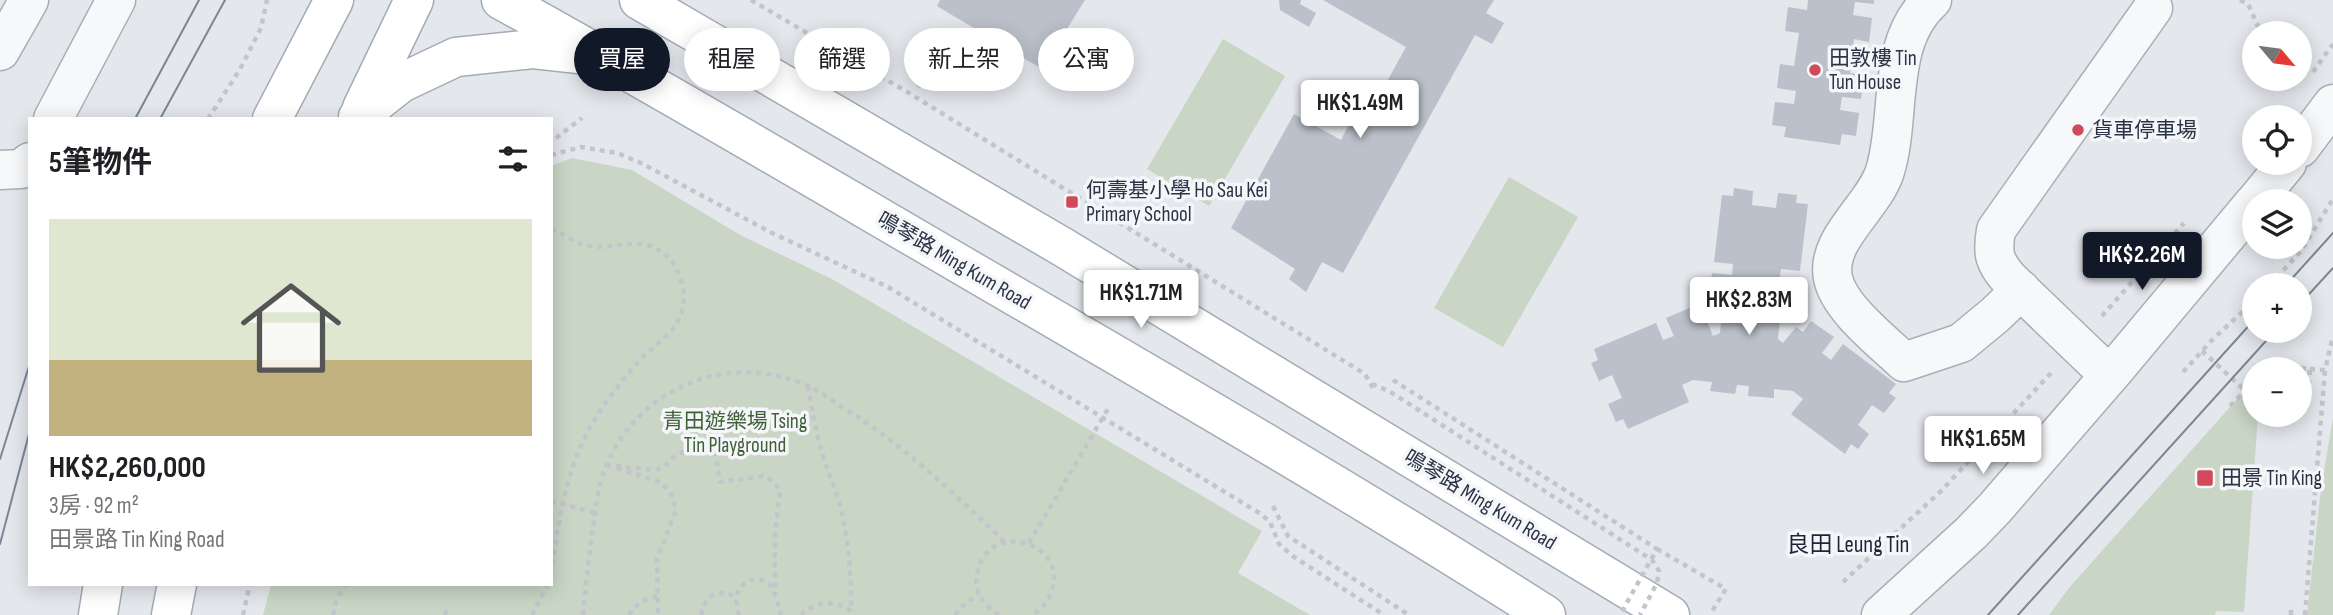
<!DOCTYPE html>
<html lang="zh-TW">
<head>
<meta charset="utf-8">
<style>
  body { margin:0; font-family:"Sofia Sans Condensed","Noto Sans TC",sans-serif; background:#f6f6f6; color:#202124; height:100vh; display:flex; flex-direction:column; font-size:26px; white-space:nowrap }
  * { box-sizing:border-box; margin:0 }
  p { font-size:23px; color:#757577 }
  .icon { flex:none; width:38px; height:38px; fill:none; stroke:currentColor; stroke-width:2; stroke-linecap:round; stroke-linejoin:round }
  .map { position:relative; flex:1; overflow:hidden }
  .side { position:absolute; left:28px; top:117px; width:525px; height:469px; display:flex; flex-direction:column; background:#fff; border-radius:0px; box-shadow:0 4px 18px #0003 }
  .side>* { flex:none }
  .hud { position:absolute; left:574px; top:28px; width:665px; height:63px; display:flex; gap:14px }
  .needle { width:46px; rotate:119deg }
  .buttons { position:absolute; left:2242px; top:21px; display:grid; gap:14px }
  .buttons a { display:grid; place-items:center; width:70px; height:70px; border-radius:50%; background:#fff; box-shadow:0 4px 18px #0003; font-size:35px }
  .price { position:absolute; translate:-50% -60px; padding:0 16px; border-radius:7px; background:#fff; color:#222; font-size:23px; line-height:46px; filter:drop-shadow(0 2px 4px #0008) }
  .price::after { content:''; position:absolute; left:50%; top:42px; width:21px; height:16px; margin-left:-10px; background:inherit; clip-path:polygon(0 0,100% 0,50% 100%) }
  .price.on { background:#111827; color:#fff }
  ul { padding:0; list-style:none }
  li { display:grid; align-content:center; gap:14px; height:371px; padding:0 21px }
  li+li { border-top:2px solid #e0e0e0 }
  li span { display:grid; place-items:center; height:217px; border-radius:0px; color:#555 }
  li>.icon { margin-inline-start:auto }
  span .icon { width:126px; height:126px; fill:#fffc; stroke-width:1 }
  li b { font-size:30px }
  h2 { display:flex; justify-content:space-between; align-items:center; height:84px; padding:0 21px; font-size:30px }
  .tag { padding:0 24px; border-radius:32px; background:#fff; box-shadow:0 4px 18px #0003; font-size:24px; line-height:63px }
  .tag.on { background:#111827; color:#fff }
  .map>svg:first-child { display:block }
  .green { fill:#c9d6c5 }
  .building { fill:#bbc0ca }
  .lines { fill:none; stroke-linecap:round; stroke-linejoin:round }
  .minor-casing { stroke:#a9aeb7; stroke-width:41 }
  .major-casing { stroke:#a3abb8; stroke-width:41 }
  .path { stroke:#c2c5cb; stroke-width:4.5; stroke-dasharray:5 5; stroke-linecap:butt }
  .minor { stroke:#f7f8fa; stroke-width:38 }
  .major { stroke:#fff; stroke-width:38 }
  .tram { stroke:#7d8696; stroke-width:2 }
  .path-bridge { stroke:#c2c5cb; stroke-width:4.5; stroke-dasharray:5 5; stroke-linecap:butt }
  .poi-dot { fill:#d1495b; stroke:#f4f6f9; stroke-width:2.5 }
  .labels { text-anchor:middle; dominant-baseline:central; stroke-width:7; stroke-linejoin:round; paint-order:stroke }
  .poi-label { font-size:21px; fill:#2b3445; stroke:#f4f6f9; text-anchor:start }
  .street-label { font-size:21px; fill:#2b3445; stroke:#f4f6f9 }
  .park-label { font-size:21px; fill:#3f6138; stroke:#f4f6f9 }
  .neighbourhood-label { font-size:23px; fill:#1d2536; stroke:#f4f6f9 }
</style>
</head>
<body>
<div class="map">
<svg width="2333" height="615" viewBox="0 0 2333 615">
  <rect width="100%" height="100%" fill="#e4e7ec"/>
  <g class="green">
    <polygon points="1223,39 1285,76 1209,206 1147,169"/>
    <polygon points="572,158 632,170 742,236 832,279 1262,531 1238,573 1310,615 263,615 271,585 551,584 551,166"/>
    <polygon points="1509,177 1578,217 1503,347 1434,308"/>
    <polygon points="2254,380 2254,415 2258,415 2244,612 2216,611 2215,615 2049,615 2069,588"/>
    <polygon points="2333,418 2333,615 2307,615 2321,489"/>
  </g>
  <g class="building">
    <polygon points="940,0 1085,0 1042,69 937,6"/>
    <polygon points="1279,0 1301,0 1300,4 1316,13 1309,27 1280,10"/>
    <polygon points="1323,0 1494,0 1486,13 1504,23 1492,44 1475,35 1343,273 1322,262 1306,292 1289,279 1295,269 1231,228 1294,114 1341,140 1356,110 1368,116 1406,47"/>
    <polygon points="1808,0 1874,0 1874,4 1855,2 1853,15 1872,18 1869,42 1854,39 1850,73 1864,75 1861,99 1842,97 1840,110 1859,113 1856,136 1842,134 1840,145 1784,137 1786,127 1772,125 1775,102 1794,104 1796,91 1777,88 1780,64 1794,66 1799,33 1785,31 1788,7 1807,10"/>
    <polygon points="1734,188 1753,191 1752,205 1776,208 1778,193 1797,195 1796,203 1808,204 1800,271 1781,269 1779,281 1798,283 1795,311 1781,309 1778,339 1783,343 1796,327 1803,332 1811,321 1834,337 1822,353 1831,360 1843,344 1896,384 1889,393 1896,398 1884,413 1872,405 1858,425 1869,434 1858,449 1851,444 1845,454 1791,414 1803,399 1793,391 1774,389 1774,398 1748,396 1749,386 1737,385 1735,394 1710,391 1712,382 1693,380 1682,385 1689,402 1628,429 1623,419 1616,422 1608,404 1622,398 1612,375 1599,381 1591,363 1598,360 1594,349 1656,323 1663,340 1674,336 1666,318 1692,307 1697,320 1705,316 1713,336 1720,333 1723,303 1709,301 1712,273 1732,275 1733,264 1714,262 1722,195 1733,196"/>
  </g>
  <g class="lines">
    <defs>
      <g id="minor">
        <path d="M1932,0C1885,42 1902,116 1885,171C1874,207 1825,239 1833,278C1839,308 1882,341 1904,362L1961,343L1995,315L2021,290"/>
        <polyline points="0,51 29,0"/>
        <polyline points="53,119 116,0"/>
        <polyline points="2300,148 2333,104"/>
        <polyline points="0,170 21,169 30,162"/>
        <polyline points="2256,201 2287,163"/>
        <path d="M2109,375L2010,280C1994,262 1992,254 1996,230L2153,8"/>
        <polyline points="1881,615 1971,533 1995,508 2116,368 2254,203"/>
      </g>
      <g id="major">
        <path d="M501,0C663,89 822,184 982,277C1171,387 1361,497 1546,615"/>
        <polyline points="639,0 1061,246 1670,615"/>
        <polyline points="362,108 414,0"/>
        <polyline points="358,117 401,83 456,57 533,49 588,55"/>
        <polyline points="272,119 334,0"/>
        <polyline points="98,615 103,584"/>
        <polyline points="171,615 177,584"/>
      </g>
    </defs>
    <use href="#minor" class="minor-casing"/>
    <use href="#major" class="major-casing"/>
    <g class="path">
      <polyline points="751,0 904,90 1365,374 1374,390"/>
      <polyline points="2240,0 2248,4 2261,33"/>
      <polyline points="914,66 927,74"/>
      <polyline points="2313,72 2333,44"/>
      <polyline points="2280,79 2282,84"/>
      <polyline points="918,87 945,44"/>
      <polyline points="208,119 239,71 261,28 267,0"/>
      <polyline points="556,138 582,118"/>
      <polyline points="551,155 581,147 617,153 641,163 772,233 888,287 1261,514 1270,522 1279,544 1294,557 1384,615"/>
      <path d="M551,229C564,233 572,242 585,245C614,253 639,231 667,256C679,268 686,289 683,306C679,332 653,345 637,363C623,379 610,396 598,414C566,464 560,515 551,572"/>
      <polyline points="2270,285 2301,251 2333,199"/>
      <polyline points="2102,316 2184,223"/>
      <polyline points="2202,351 2249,394 2254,390"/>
      <polyline points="2273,369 2277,365 2310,369 2308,391"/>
      <polyline points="2310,369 2325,370 2333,336"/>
      <polyline points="2183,372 2211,341 2254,301"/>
      <path d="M808,386C812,410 816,433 823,456C831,480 841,503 845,529C850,556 851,583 851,611"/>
      <polyline points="2230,406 2245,391"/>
      <polyline points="606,465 654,470 663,468 675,456 687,450 715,447 720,482 763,476 774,481 780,491 775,533 775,595"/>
      <polyline points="617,468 662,483 672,495 676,510 657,559 658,615"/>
      <polyline points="551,501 595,513"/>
      <polyline points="1273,506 1288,536 1409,615"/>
      <polyline points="1029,543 1109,407"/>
      <polyline points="1657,549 1726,589 1712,611"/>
      <polyline points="1843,582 1941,491 2052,372"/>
      <polyline points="243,615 250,584"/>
      <polyline points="333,615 336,601 345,584"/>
      <polyline points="445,615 446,610"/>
      <polyline points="532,615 548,584"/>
      <path d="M583,615C586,581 590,548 595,515C597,498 600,479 607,464C641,386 728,352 806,385C819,390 831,400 842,407C903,444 953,493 1005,542"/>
      <path d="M629,615C637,603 643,599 658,596"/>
      <path d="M701,615C706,593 717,589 737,597"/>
      <path d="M739,615C738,610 736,604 737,598C738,582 756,573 769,584C776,591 778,606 781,615"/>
      <path d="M801,615C815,600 840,599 855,615"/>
      <polyline points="955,615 959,609 978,594"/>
      <path d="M999,615C985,606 974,593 977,575C986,517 1071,542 1051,593C1047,603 1040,612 1030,615"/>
      <polyline points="2291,615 2291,606"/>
      <polyline points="2305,615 2325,370"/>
    </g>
    <use href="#minor" class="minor"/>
    <use href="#major" class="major"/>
    <g class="tram">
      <polyline points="135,119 199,0"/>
      <polyline points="160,119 225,0"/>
      <polyline points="2286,285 2333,233"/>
      <polyline points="2300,304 2333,268"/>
      <polyline points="0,459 30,363"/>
      <polyline points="0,544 30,430"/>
      <polyline points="1988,615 2254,320"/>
      <polyline points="2018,615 2275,331"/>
    </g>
    <g class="path-bridge">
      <polyline points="1393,380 1657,549 1620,615"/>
      <polyline points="1372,384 1389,391 1652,560 1659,571 1657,583 1640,615"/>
    </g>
  </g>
  <g class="poi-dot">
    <circle cx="1815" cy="70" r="7"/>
    <circle cx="2078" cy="130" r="7"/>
    <rect x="1065" y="195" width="14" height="14" rx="3.5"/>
    <rect x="2196" y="469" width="18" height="18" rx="3.5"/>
  </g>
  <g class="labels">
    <g class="poi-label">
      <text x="1829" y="58">田敦樓 Tin<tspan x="1829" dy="24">Tun House</tspan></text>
      <text x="2092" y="130">貨車停車場</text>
      <text x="1086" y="190">何壽基小學 Ho Sau Kei<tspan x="1086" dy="24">Primary School</tspan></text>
      <text x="2221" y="478">田景 Tin King</text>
    </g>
    <g class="street-label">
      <text transform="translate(954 261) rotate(30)">鳴琴路 Ming Kum Road</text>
      <text transform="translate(1480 500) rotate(31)">鳴琴路 Ming Kum Road</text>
    </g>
    <g class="park-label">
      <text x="735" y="421">青田遊樂場 Tsing<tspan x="735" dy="24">Tin Playground</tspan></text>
    </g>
    <g class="neighbourhood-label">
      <text x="1848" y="545">良田 Leung Tin</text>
    </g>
  </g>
</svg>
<div class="buttons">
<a><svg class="needle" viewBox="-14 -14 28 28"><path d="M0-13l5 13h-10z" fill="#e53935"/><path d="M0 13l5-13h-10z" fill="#757577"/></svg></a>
<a><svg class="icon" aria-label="locate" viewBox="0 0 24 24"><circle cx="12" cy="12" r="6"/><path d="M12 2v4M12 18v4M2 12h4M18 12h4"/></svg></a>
<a><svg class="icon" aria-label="layers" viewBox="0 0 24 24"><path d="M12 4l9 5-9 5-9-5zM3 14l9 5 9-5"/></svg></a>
<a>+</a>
<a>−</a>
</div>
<b class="price" style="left:1360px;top:140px">HK$1.49M</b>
<b class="price on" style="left:2142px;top:292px">HK$2.26M</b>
<b class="price" style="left:1141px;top:330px">HK$1.71M</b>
<b class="price" style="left:1749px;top:337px">HK$2.83M</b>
<b class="price" style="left:1983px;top:476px">HK$1.65M</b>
<div class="hud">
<a class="tag on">買屋</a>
<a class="tag">租屋</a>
<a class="tag">篩選</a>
<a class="tag">新上架</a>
<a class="tag">公寓</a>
</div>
<section class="side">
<h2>5筆物件<svg class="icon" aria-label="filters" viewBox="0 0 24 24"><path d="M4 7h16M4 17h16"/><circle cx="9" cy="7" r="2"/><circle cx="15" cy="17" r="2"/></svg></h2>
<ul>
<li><span style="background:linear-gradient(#dfe7d0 65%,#c2b280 0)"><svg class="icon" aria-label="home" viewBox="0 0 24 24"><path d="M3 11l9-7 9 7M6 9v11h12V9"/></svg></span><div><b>HK$2,260,000</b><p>3房 · 92 m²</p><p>田景路 Tin King Road</p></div></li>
</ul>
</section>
</div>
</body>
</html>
